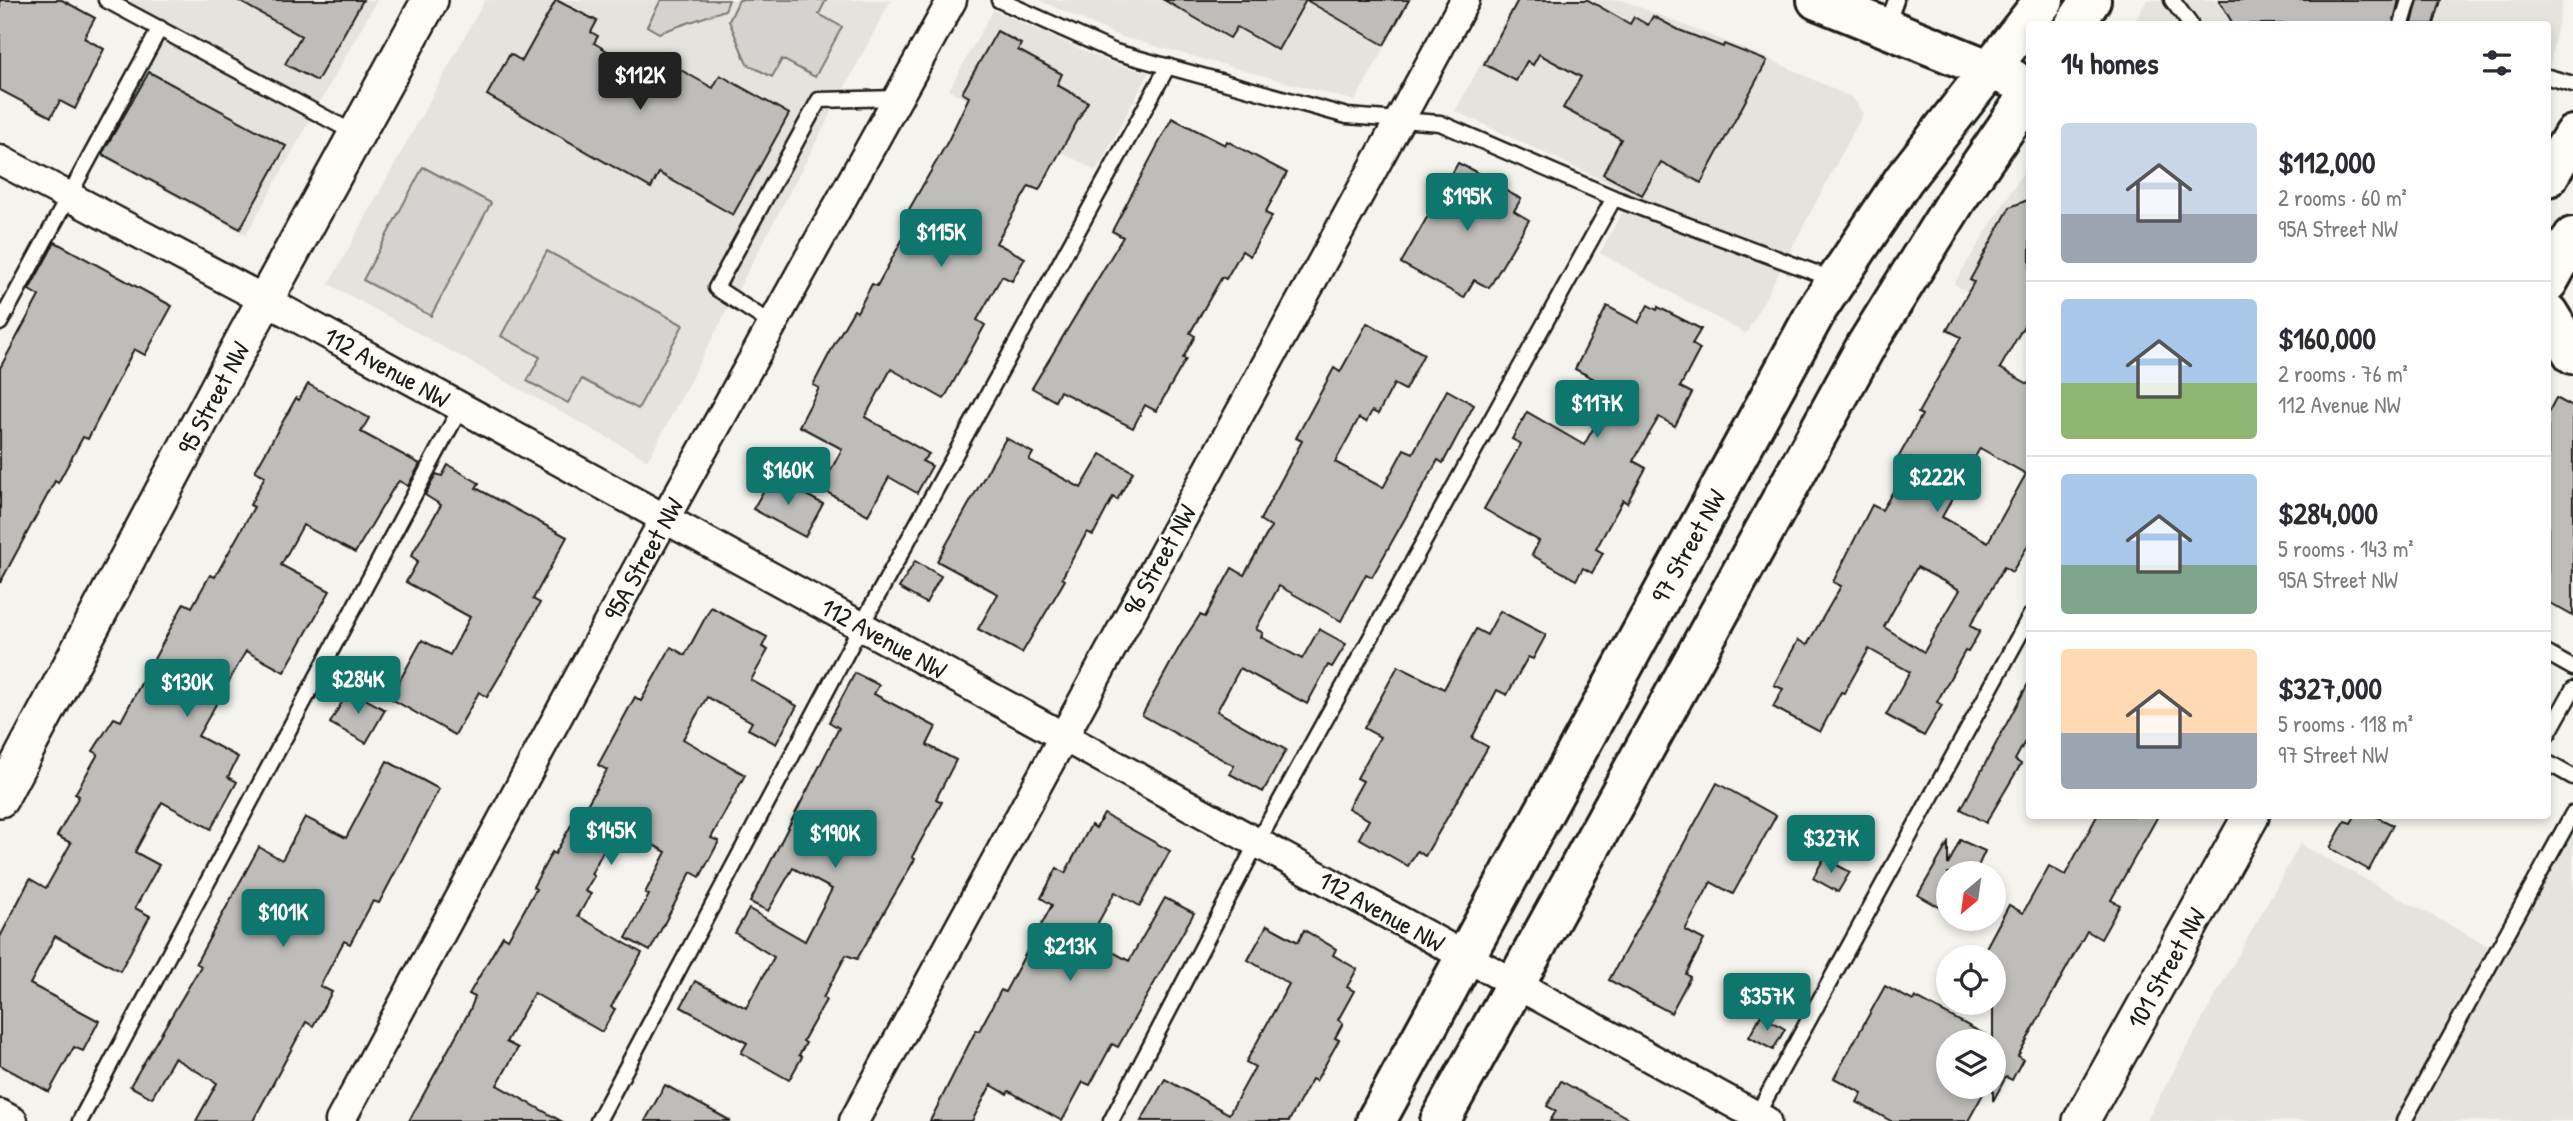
<!DOCTYPE html>
<html lang="en">
<head>
<meta charset="utf-8">
<style>
  body { margin:0; font-family:"Patrick Hand",sans-serif; background:#f7f7f7; color:#2b2b33; height:100vh; display:flex; flex-direction:column; font-size:26px; white-space:nowrap }
  * { box-sizing:border-box; margin:0 }
  p { font-size:23px; color:#7c7c81 }
  .icon { flex:none; width:38px; height:38px; fill:none; stroke:currentColor; stroke-width:2; stroke-linecap:round; stroke-linejoin:round }
  .map { position:relative; flex:1; overflow:hidden }
  .panel { position:absolute; left:2026px; top:21px; width:525px; height:798px; display:flex; flex-direction:column; background:#fff; border-radius:7px; box-shadow:0 4px 10px #0003 }
  .panel>* { flex:none }
  .needle { width:46px; rotate:209deg }
  .fabs { position:absolute; left:1936px; top:861px; display:grid; gap:14px }
  .fabs a { display:grid; place-items:center; width:70px; height:70px; border-radius:50%; background:#fff; box-shadow:0 4px 10px #0003; font-size:35px }
  .price { position:absolute; translate:-50% -60px; padding:0 16px; border-radius:7px; background:#0f766e; color:#fff; font-size:23px; line-height:46px; filter:drop-shadow(0 2px 4px #0008) }
  .price::after { content:''; position:absolute; left:50%; top:42px; width:21px; height:16px; margin-left:-10px; background:inherit; clip-path:polygon(0 0,100% 0,50% 100%) }
  .price.selected { background:#222; color:#fff }
  ul { padding:0; list-style:none }
  li { display:flex; align-items:center; gap:21px; height:175px; padding:0 35px }
  li+li { border-top:2px solid #e1e1e2 }
  li span { display:grid; place-items:center; flex:none; width:196px; height:140px; border-radius:7px; color:#555 }
  li>.icon { margin-inline-start:auto }
  span .icon { width:84px; height:84px; fill:#fffc; stroke-width:1 }
  li b { font-size:30px }
  h2 { display:flex; justify-content:space-between; align-items:center; height:84px; padding:0 35px; font-size:30px }
  .map>svg:first-child { display:block }
  .built { fill:#e4e3de }
  .green { fill:#d4d3cf; stroke:#787876; stroke-width:2 }
  .building { fill:#bebdba; stroke:#1c1c1c; stroke-width:2; fill-rule:evenodd }
  .lines { fill:none; stroke-linecap:round; stroke-linejoin:round }
  .service-casing { stroke:#1c1c1c; stroke-width:19 }
  .minor-casing { stroke:#1c1c1c; stroke-width:33 }
  .tertiary-casing { stroke:#1c1c1c; stroke-width:40 }
  .secondary-casing { stroke:#1c1c1c; stroke-width:44 }
  .service { stroke:#fdfcf7; stroke-width:14 }
  .minor { stroke:#fdfcf7; stroke-width:28 }
  .tertiary { stroke:#fdfcf7; stroke-width:35 }
  .secondary { stroke:#fdfcf7; stroke-width:38 }
  .labels { text-anchor:middle; dominant-baseline:central; stroke-width:5; stroke-linejoin:round; paint-order:stroke }
  .street-label { font-size:26px; fill:#1c1c1c; stroke:#fdfcf7 }
</style>
</head>
<body>
<div class="map">
<svg width="2573" height="1121" viewBox="0 0 2573 1121">
  <rect width="100%" height="100%" fill="#f4f3ee"/>
  <filter id="ink" filterUnits="userSpaceOnUse"><feTurbulence type="fractalNoise" baseFrequency=".0143" numOctaves="2"/><feDisplacementMap in="SourceGraphic" scale="14" xChannelSelector="R" yChannelSelector="G"/><feConvolveMatrix kernelMatrix="1 2 1 2 8 2 1 2 1" color-interpolation-filters="sRGB"/></filter>
  <g filter="url(#ink)">
    <g class="built">
      <polygon points="129,0 377,0 246,235 93,151 159,18"/>
      <polygon points="485,0 891,0 648,460 329,284"/>
      <polygon points="1039,0 1411,0 1355,101 1119,36"/>
      <polygon points="1516,0 1622,0 1769,59 1853,98 1863,114 1746,334 1600,253 1632,194 1455,111"/>
      <polygon points="2147,0 2563,0 2548,74 2548,24 2133,24"/>
      <polygon points="993,10 1109,62 1149,73 1096,171 949,90"/>
      <polygon points="2022,174 2030,176 2030,327 1954,284"/>
      <polygon points="2573,832 2573,1121 2414,1121 2505,955"/>
      <polygon points="2300,844 2492,948 2396,1121 2146,1121"/>
    </g>
    <g class="green">
      <polygon points="661,0 729,0 725,10 659,33 647,26"/>
      <polygon points="739,0 826,0 819,14 842,27 815,77 782,59 772,77 747,64 729,21"/>
      <polygon points="423,167 491,203 431,316 363,280"/>
      <polygon points="547,251 683,325 638,409 582,379 568,403 527,381 540,357 501,336"/>
    </g>
    <g class="building">
      <polygon points="0,0 62,0 95,18 84,38 104,49 75,109 60,101 51,117 0,90"/>
      <polygon points="237,0 363,0 317,81 285,64 301,36"/>
      <polygon points="556,0 597,21 591,32 598,36 594,43 638,69 642,62 648,65 654,55 713,88 720,75 789,114 733,215 659,173 651,188 487,95 510,54 522,61"/>
      <polygon points="1164,0 1409,0 1384,45 1306,0 1278,50 1237,27 1230,38"/>
      <polygon points="1518,0 1588,0 1630,24 1634,17 1648,25 1653,16 1679,30 1723,47 1724,44 1767,61 1701,183 1661,162 1642,195 1603,174 1621,139 1563,108 1581,77 1539,54 1533,65 1527,61 1516,81 1484,64"/>
      <polygon points="2219,0 2399,0 2393,24 2233,24"/>
      <polygon points="2418,0 2441,0 2434,24 2412,24"/>
      <polygon points="997,31 1021,44 1018,50 1062,74 1057,85 1088,102 1039,190 1029,186 996,243 1025,258 1012,281 1002,276 977,320 985,325 944,399 891,369 865,417 929,454 922,461 932,466 917,493 889,477 868,515 821,489 842,449 799,426 819,388 813,385 836,341 854,310 857,312 872,284 877,286 911,224 903,220 948,141 969,97 962,93"/>
      <polygon points="149,72 286,146 240,229 102,154"/>
      <polygon points="1172,118 1225,145 1227,141 1287,173 1265,213 1272,216 1250,256 1242,251 1226,279 1222,277 1190,333 1195,336 1183,358 1186,359 1156,411 1145,405 1133,428 1060,391 1055,401 1032,388 1123,237 1112,231"/>
      <polygon points="1458,163 1498,183 1497,186 1521,199 1514,211 1529,220 1489,288 1474,280 1464,298 1401,263"/>
      <path d="M2030,199V315L2000,368L2030,385V542L2012,572L2004,567L1970,626L1980,631L1968,652L1965,651L1937,702L1942,705L1924,736L1886,715L1910,672L1869,649L1844,693L1841,692L1820,732L1773,707L1783,689L1774,685L1798,640L1807,645L1841,586L1833,582L1872,505L1882,510L1908,466L1897,460L1922,415L1918,413L1961,337L1947,330L1974,282L1970,280L2010,207ZM1980,448L2026,474L1988,542L1942,517ZM1917,567L1960,590L1924,652L1884,627Z"/>
      <polygon points="55,242 172,306 145,355 134,349 88,439 83,437 58,483 55,481 0,583 0,368 39,296 29,290"/>
      <polygon points="1648,305 1657,310 1658,307 1701,329 1692,344 1700,349 1680,387 1692,393 1675,426 1659,417 1633,461 1646,468 1627,503 1623,500 1596,549 1603,553 1592,573 1583,568 1576,580 1532,555 1539,541 1484,509 1521,444 1512,439 1527,412 1584,445 1615,390 1575,369 1607,306 1638,323"/>
      <polygon points="1367,323 1424,354 1405,390 1394,384 1378,414 1372,411 1366,422 1359,418 1335,462 1383,488 1404,449 1413,453 1447,390 1474,405 1443,463 1438,460 1372,577 1366,574 1341,621 1279,586 1256,629 1263,633 1261,637 1302,659 1319,629 1346,644 1332,667 1328,665 1307,704 1240,668 1217,711 1286,750 1263,792 1230,774 1234,766 1142,715 1181,644 1200,615 1205,617 1232,568 1244,575 1271,527 1260,520 1302,441 1296,438 1334,368 1340,372"/>
      <polygon points="308,384 369,418 361,432 420,464 408,486 399,481 394,487 355,553 303,525 281,565 330,591 284,672 246,651 198,736 238,757 228,777 237,782 211,829 162,802 135,852 159,865 135,908 150,916 120,971 55,936 30,984 99,1021 83,1051 74,1047 49,1092 0,1065 0,937 30,879 46,888 71,843 57,836 79,796 75,794 98,754 93,751 114,718 121,721 184,603 192,607 210,575 215,577 254,507 250,505 265,476 255,471 296,398 299,400"/>
      <polygon points="2556,398 2573,407 2573,616 2548,602 2548,413"/>
      <polygon points="1006,438 1033,453 1029,460 1081,488 1101,454 1133,472 1117,500 1113,497 1093,535 1087,532 1062,578 1065,580 1022,653 978,629 998,594 937,561"/>
      <polygon points="448,465 479,483 476,488 567,537 533,599 540,603 508,662 487,697 479,692 455,735 390,698 422,640 450,655 470,617 406,582 418,561 411,556 441,505 425,495 436,474 442,476"/>
      <polygon points="772,476 823,504 805,537 753,509"/>
      <polygon points="915,561 941,576 926,603 899,588"/>
      <polygon points="711,607 767,637 762,647 768,650 751,680 797,706 776,744 748,729 752,722 707,697 683,739 745,775 711,838 719,841 700,877 691,872 650,951 626,938 649,895 645,893 666,852 624,829 621,833 615,829 591,874 594,876 585,891 591,894 578,916 642,953 611,1007 615,1009 602,1032 534,993 506,1042 518,1048 497,1085 561,1121 409,1121 470,1010 475,997 469,994 503,936 508,939 536,889 533,887 552,852 555,854 574,820 577,822 607,770 598,765 635,697 641,701 671,647 685,655"/>
      <polygon points="1500,611 1546,635 1533,659 1528,657 1507,695 1497,690 1472,738 1488,747 1425,856 1417,851 1408,866 1359,838 1369,820 1348,808 1363,781 1357,778 1380,737 1364,728 1398,666 1444,689 1476,629 1487,635"/>
      <polygon points="855,673 879,685 874,694 936,727 927,745 956,760 936,799 942,802 912,857 915,859 857,959 846,955 823,998 826,1000 803,1041 806,1043 799,1055 802,1057 789,1080 741,1053 747,1043 681,1007 695,981 746,1008 774,957 735,933 749,909 805,941 832,889 793,868 768,911 750,902 839,728 829,722"/>
      <polygon points="2030,680 2030,732 2015,760 2021,764 1986,823 1961,809"/>
      <polygon points="349,690 385,710 366,743 330,723"/>
      <polygon points="387,761 439,789 379,903 373,901 350,944 344,941 320,986 332,992 313,1026 306,1022 253,1121 196,1121 217,1083 174,1058 152,1098 130,1086 201,966 196,963 259,847 282,860 305,817 346,838"/>
      <polygon points="1717,783 1776,816 1733,894 1711,882 1685,930 1704,940 1686,974 1690,977 1671,1013 1609,980"/>
      <polygon points="1104,814 1170,851 1140,906 1115,892 1089,939 1129,961 1165,898 1194,913 1118,1047 1112,1044 1090,1085 1083,1082 1062,1121 1009,1091 1007,1094 991,1085 972,1121 930,1121 976,1030 979,1031 1001,990 1005,992 1052,905 1041,898 1057,868 1065,873 1091,825 1096,828"/>
      <polygon points="2097,816 2158,816 2111,900 2120,905 2101,939 2087,931 2018,1056 2023,1059 2012,1080 2006,1077 1993,1101 1993,1041 1948,1041 1948,1087 1987,1087 1968,1121 1891,1121 1857,1102 1862,1093 1834,1078 1885,986 1913,1001 1915,997 1993,1039 1993,957 1981,957 2009,905 2023,913 2049,866 2065,875"/>
      <polygon points="2355,816 2375,816 2393,825 2369,870 2330,848 2345,821 2351,823"/>
      <polygon points="1960,840 1985,851 1975,873 1948,873 1948,912 1918,895 1948,843 1948,865"/>
      <polygon points="1824,858 1850,872 1838,892 1813,878"/>
      <polygon points="1267,925 1298,942 1304,930 1336,949 1333,955 1357,969 1347,987 1354,991 1338,1020 1343,1023 1335,1038 1339,1040 1316,1081 1312,1079 1289,1121 1141,1121 1165,1079 1229,1114 1255,1067 1246,1062 1289,984 1248,960"/>
      <polygon points="1761,1015 1785,1029 1773,1050 1749,1037"/>
      <polygon points="1561,1081 1633,1121 1550,1121 1556,1111 1547,1106"/>
      <polygon points="665,1085 731,1121 645,1121"/>
    </g>
    <g class="lines">
      <defs>
        <g id="service">
          <polyline points="106,0 356,134"/>
          <polyline points="999,0 1115,52 1347,116 1440,123 1614,198 1835,280"/>
          <polyline points="2172,0 2190,24"/>
          <polyline points="2402,24 2409,0"/>
          <polyline points="1887,25 1896,0"/>
          <polyline points="2548,77 2573,84"/>
          <polyline points="0,323 160,28"/>
          <polyline points="772,324 716,288 819,100 897,98"/>
          <polyline points="2548,654 2573,668"/>
          <polyline points="2548,734 2573,689"/>
          <polyline points="2548,763 2573,777"/>
          <polyline points="1754,1120 2030,616"/>
          <polyline points="80,1121 461,407"/>
          <polyline points="598,1121 861,626 1168,66"/>
          <polyline points="1111,1121 1257,843 1614,198"/>
          <polyline points="2404,1121 2573,813"/>
        </g>
        <g id="minor">
          <polyline points="0,160 265,300 1766,1121"/>
          <polyline points="0,1114 13,1121"/>
          <polyline points="340,1121 648,549 952,0"/>
          <polyline points="854,1121 1465,0"/>
        </g>
        <g id="tertiary">
          <polyline points="0,799 246,335 430,0"/>
          <polyline points="2081,1121 2251,816"/>
        </g>
        <g id="secondary">
          <polyline points="1817,0 2013,79"/>
          <polyline points="2075,24 2091,0"/>
          <polyline points="2548,177 2573,135"/>
          <polyline points="2548,282 2573,237"/>
          <polyline points="2548,313 2573,354"/>
          <polyline points="1376,1121 1818,308 1904,179 2044,0"/>
          <polyline points="1440,1121 1867,344 1957,199 2030,93"/>
        </g>
      </defs>
      <use href="#service" class="service-casing"/>
      <use href="#minor" class="minor-casing"/>
      <use href="#tertiary" class="tertiary-casing"/>
      <use href="#secondary" class="secondary-casing"/>
      <use href="#service" class="service"/>
      <use href="#minor" class="minor"/>
      <use href="#tertiary" class="tertiary"/>
      <use href="#secondary" class="secondary"/>
    </g>
  </g>
  <g class="labels">
    <g class="street-label">
      <text transform="translate(387 367) rotate(29)">112 Avenue NW</text>
      <text transform="translate(213 398) rotate(-62)">95 Street NW</text>
      <text transform="translate(1688 546) rotate(-61)">97 Street NW</text>
      <text transform="translate(643 559) rotate(-61)">95A Street NW</text>
      <text transform="translate(1159 560) rotate(-61)">96 Street NW</text>
      <text transform="translate(884 638) rotate(29)">112 Avenue NW</text>
      <text transform="translate(1382 911) rotate(29)">112 Avenue NW</text>
      <text transform="translate(2166 968) rotate(-61)">101 Street NW</text>
    </g>
  </g>
</svg>
<div class="fabs">
<a><svg class="needle" viewBox="-14 -14 28 28"><path d="M0-13l5 13h-10z" fill="#e53935"/><path d="M0 13l5-13h-10z" fill="#7c7c81"/></svg></a>
<a><svg class="icon" aria-label="locate" viewBox="0 0 24 24"><circle cx="12" cy="12" r="6"/><path d="M12 2v4M12 18v4M2 12h4M18 12h4"/></svg></a>
<a><svg class="icon" aria-label="layers" viewBox="0 0 24 24"><path d="M12 4l9 5-9 5-9-5zM3 14l9 5 9-5"/></svg></a>
</div>
<b class="price selected" style="left:640px;top:112px">$112K</b>
<b class="price" style="left:1467px;top:233px">$195K</b>
<b class="price" style="left:941px;top:269px">$115K</b>
<b class="price" style="left:1597px;top:440px">$117K</b>
<b class="price" style="left:788px;top:507px">$160K</b>
<b class="price" style="left:1937px;top:514px">$222K</b>
<b class="price" style="left:358px;top:716px">$284K</b>
<b class="price" style="left:187px;top:719px">$130K</b>
<b class="price" style="left:611px;top:867px">$145K</b>
<b class="price" style="left:835px;top:870px">$190K</b>
<b class="price" style="left:1831px;top:875px">$327K</b>
<b class="price" style="left:283px;top:949px">$101K</b>
<b class="price" style="left:1070px;top:983px">$213K</b>
<b class="price" style="left:1767px;top:1033px">$357K</b>
<section class="panel">
<h2>14 homes<svg class="icon" aria-label="filters" viewBox="0 0 24 24"><path d="M4 7h16M4 17h16"/><circle cx="9" cy="7" r="2"/><circle cx="15" cy="17" r="2"/></svg></h2>
<ul>
<li><span style="background:linear-gradient(#c9d6e8 65%,#9aa5b1 0)"><svg class="icon" aria-label="home" viewBox="0 0 24 24"><path d="M3 11l9-7 9 7M6 9v11h12V9"/></svg></span><div><b>$112,000</b><p>2 rooms · 60 m²</p><p>95A Street NW</p></div></li>
<li><span style="background:linear-gradient(#a9c7e8 60%,#8fb573 0)"><svg class="icon" aria-label="home" viewBox="0 0 24 24"><path d="M3 11l9-7 9 7M6 9v11h12V9"/></svg></span><div><b>$160,000</b><p>2 rooms · 76 m²</p><p>112 Avenue NW</p></div></li>
<li><span style="background:linear-gradient(#a9c7e8 65%,#7fa58c 0)"><svg class="icon" aria-label="home" viewBox="0 0 24 24"><path d="M3 11l9-7 9 7M6 9v11h12V9"/></svg></span><div><b>$284,000</b><p>5 rooms · 143 m²</p><p>95A Street NW</p></div></li>
<li><span style="background:linear-gradient(#ffd9b3 60%,#9aa5b1 0)"><svg class="icon" aria-label="home" viewBox="0 0 24 24"><path d="M3 11l9-7 9 7M6 9v11h12V9"/></svg></span><div><b>$327,000</b><p>5 rooms · 118 m²</p><p>97 Street NW</p></div></li>
</ul>
</section>
</div>
</body>
</html>
